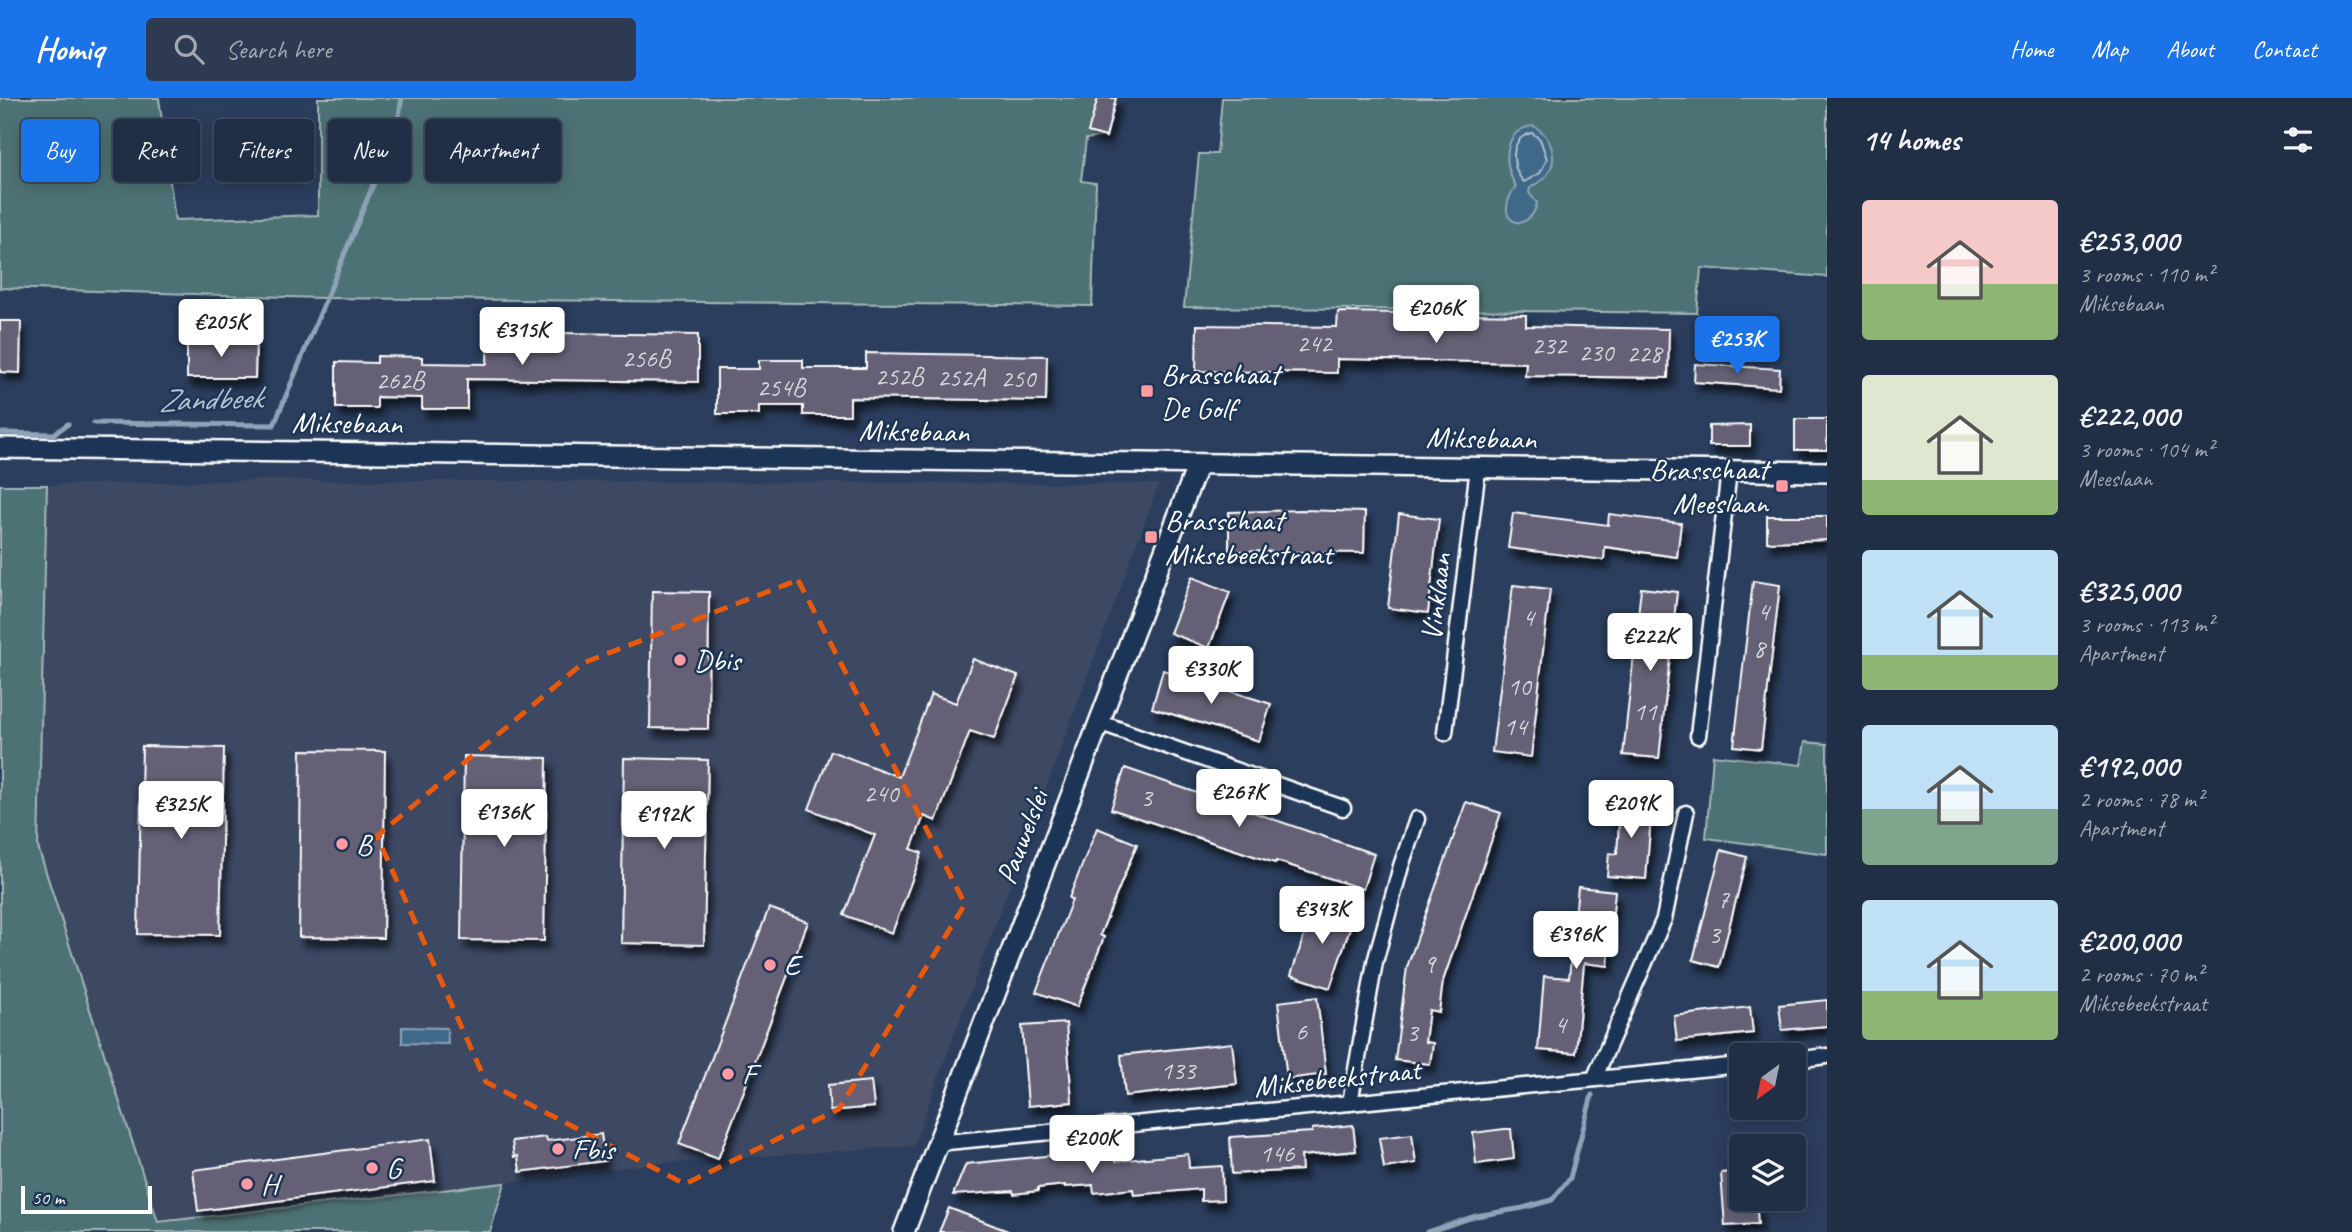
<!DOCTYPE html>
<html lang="en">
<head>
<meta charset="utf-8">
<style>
  body { margin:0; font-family:Caveat,sans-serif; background:#2d3a51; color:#f1f3f6; height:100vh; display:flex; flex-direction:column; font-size:26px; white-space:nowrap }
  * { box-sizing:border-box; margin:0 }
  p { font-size:23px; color:#a2a8b3 }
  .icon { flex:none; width:38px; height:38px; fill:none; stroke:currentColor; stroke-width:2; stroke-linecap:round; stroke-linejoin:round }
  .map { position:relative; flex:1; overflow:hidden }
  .side { display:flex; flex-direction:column; background:#202e46; width:525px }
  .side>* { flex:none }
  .guide { position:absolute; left:21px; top:21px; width:665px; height:63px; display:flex; gap:14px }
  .needle { width:46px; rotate:213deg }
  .controls { position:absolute; left:1729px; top:945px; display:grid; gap:14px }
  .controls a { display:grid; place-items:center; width:77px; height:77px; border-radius:7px; background:#202e46; box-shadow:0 4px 18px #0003,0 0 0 2px #3d4a5f; font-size:35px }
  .scale { position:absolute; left:21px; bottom:18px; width:131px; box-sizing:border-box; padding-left:7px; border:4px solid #fff; border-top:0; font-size:19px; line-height:24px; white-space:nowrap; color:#fff; -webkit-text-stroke:5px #1d3557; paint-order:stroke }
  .price { position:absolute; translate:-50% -60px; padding:0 16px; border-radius:7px; background:#fff; color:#222; font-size:23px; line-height:46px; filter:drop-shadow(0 2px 4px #0008) }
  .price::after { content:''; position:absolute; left:50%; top:42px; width:21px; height:16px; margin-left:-10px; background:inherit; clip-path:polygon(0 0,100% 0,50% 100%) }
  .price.current { background:#1a73e8; color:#fff }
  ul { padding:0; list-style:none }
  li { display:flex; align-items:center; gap:21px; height:175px; padding:0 35px }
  li span { display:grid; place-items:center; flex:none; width:196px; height:140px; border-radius:7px; color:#555 }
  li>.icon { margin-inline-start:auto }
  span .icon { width:84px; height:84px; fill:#fffc; stroke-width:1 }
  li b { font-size:30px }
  h2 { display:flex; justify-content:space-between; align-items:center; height:84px; padding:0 35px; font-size:30px }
  .tag { padding:0 24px; border-radius:7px; background:#202e46; box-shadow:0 4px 18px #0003,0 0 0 2px #3d4a5f; font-size:24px; line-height:63px }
  .tag.current { background:#1a73e8; color:#fff }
  header { display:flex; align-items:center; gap:42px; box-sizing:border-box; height:98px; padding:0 35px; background:#1a73e8; color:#fff }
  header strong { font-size:33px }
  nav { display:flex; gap:38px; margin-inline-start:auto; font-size:24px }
  .search { width:490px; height:63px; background:#2d3a51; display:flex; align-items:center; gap:18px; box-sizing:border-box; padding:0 24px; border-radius:7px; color:#a2a8b3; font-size:26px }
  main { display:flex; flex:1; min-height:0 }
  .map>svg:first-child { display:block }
  .built { fill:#3c4864 }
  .green { fill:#4e7274; stroke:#a6b8ba; stroke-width:2 }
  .water { fill:#416888; stroke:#8da4b8; stroke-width:2 }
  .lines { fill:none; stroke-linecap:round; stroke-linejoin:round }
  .shore { stroke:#b3c3cf; stroke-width:2 }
  .stream { stroke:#8da4b8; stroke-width:5 }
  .building { fill:#656075; stroke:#fff; stroke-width:2; filter:url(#shadow) }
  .street-casing { stroke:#fff; stroke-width:19 }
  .secondary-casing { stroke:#fff; stroke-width:24 }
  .street { stroke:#1d3557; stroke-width:14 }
  .secondary { stroke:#1d3557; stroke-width:19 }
  .marked { fill:none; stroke:#e8590c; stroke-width:5; stroke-dasharray:14 9; stroke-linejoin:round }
  .poi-dot { fill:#ff9aa2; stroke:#1d3557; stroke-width:2.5 }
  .labels { text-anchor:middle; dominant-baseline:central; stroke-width:5; stroke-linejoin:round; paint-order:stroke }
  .number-label { font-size:26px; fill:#d8d7dc }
  .poi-label { font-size:30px; fill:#fff; stroke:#1d3557; text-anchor:start }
  .street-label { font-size:30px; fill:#fff; stroke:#1d3557 }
  .water-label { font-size:32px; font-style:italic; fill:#b3c3cf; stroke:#1d3557 }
</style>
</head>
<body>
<header>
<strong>Homiq</strong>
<div class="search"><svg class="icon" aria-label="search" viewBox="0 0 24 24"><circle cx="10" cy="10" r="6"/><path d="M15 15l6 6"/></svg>Search here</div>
<nav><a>Home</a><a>Map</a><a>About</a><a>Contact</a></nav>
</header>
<main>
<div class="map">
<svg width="1827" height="1134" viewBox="0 0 1827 1134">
  <defs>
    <filter id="shadow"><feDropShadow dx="4.5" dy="8" stdDeviation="3.5" flood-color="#0009"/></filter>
  </defs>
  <rect width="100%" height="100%" fill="#2b3e5d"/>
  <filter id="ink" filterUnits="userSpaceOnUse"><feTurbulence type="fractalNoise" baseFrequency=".0143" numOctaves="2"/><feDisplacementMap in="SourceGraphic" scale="14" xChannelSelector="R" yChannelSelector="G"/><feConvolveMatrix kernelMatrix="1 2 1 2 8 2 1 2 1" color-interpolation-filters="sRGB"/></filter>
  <g filter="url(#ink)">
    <polygon class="built" points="264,382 1159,386 913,1048 660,1065 505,1085 158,1124 38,749 47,387"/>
    <g class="green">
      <polygon points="0,0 159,0 175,122 318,117 318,0 1115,0 1105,38 1086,41 1081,83 1096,85 1092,208 320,200 0,190"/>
      <polygon points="1222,0 1827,0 1827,179 1701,170 1697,215 1184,209 1199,56 1217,56"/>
      <polygon points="0,387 47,387 38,749 158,1124 505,1085 490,1134 0,1134"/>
      <polygon points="1805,644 1827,646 1827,756 1706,740 1713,657 1801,667"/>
    </g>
    <g class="water">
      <path d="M1534,28C1552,38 1561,64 1544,80C1540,84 1534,87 1530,90L1529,95L1537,105C1530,138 1489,126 1516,88C1502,67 1503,30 1534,28Z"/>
      <polygon points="402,929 447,930 448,946 402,945"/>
    </g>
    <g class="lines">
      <path class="shore" d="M1532,35L1540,41L1547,61L1540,75L1524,84C1510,70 1509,39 1532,35Z"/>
      <g class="stream">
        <polyline points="94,325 274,327 397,29 402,0"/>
        <polyline points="0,335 54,336 68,326"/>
        <polyline points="1427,1134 1476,1118 1523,1110 1552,1102 1570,1080 1592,997"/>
      </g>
    </g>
    <g class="building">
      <polygon points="1098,0 1116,0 1106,39 1088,34"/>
      <polygon points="1338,214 1526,217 1526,228 1669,231 1668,280 1525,278 1526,265 1337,261 1337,275 1196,273 1197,227 1337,229"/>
      <polygon points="0,223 21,223 20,275 0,274"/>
      <polygon points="488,234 698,237 698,284 467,281 467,311 422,311 422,300 377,299 377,310 336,310 336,264 377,265 377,258 422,259 422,265 487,266"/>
      <polygon points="187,241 256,242 255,280 187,280"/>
      <polygon points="866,255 1047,258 1046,303 850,300 850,317 803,317 803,308 759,308 759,316 717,316 717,271 759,271 759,262 803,262 803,270 866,270"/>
      <polygon points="1695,266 1780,271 1779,290 1694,284"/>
      <rect x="1795" y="321" width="32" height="31"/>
      <polygon points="1750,327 1750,348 1709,348 1709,328"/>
      <polygon points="1303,412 1365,414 1364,455 1229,453 1229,414"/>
      <polygon points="1513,415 1608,427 1609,416 1681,425 1677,459 1605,449 1604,462 1508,450"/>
      <polygon points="1399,416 1439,421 1428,515 1388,510"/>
      <polygon points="1767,418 1827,418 1827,442 1767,444"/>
      <polygon points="1192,479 1230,494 1209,550 1170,535"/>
      <polygon points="1753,483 1780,487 1761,651 1734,648"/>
      <polygon points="1513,487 1550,491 1531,659 1492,654"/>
      <polygon points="1641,490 1677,494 1659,660 1623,657"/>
      <polygon points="652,493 709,494 708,631 650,630"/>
      <polygon points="973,561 1018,578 994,641 970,633 936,723 924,718 911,751 922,755 892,835 844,817 875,737 809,711 831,653 899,679 931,596 956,605"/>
      <polygon points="1163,572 1271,606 1259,643 1152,610"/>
      <polygon points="142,648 224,650 220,837 138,836"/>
      <polygon points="301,652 385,653 383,840 299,839"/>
      <polygon points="464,658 547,660 544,843 461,842"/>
      <polygon points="624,660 708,662 704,847 621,845"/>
      <polygon points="1125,670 1374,756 1363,791 1276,763 1275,765 1111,711"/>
      <polygon points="1612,703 1652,706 1646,781 1607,778 1609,755 1617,756 1619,725 1611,724"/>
      <polygon points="1466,704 1501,715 1443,883 1439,914 1429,912 1425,944 1433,945 1430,966 1395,962 1407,869"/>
      <polygon points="1097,730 1137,746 1100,837 1104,839 1077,909 1036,894 1072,802 1069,800"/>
      <polygon points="1721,752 1747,759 1719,869 1693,862"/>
      <polygon points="1578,789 1615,793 1608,868 1584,865 1576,955 1538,952 1544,878 1569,880"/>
      <polygon points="1315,805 1354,818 1330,890 1291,877"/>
      <polygon points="769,810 808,824 718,1061 679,1046"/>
      <polygon points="1317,899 1326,976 1287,981 1278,904"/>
      <polygon points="1827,902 1827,928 1782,932 1779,907"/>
      <polygon points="1750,909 1753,935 1677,943 1674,918"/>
      <polygon points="1066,925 1072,1004 1028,1008 1022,928"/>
      <polygon points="1232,945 1237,986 1125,998 1121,957"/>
      <polygon points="871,983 874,1009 830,1013 828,987"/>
      <polygon points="1353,1027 1356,1053 1301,1058 1302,1072 1232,1076 1230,1039 1312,1034 1312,1031"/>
      <polygon points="1504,1031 1511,1031 1514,1061 1476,1066 1473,1035"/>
      <polygon points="601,1036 605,1063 520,1074 518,1058 514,1059 512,1043 546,1039 547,1043"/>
      <polygon points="1412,1036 1416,1065 1384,1070 1379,1040"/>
      <polygon points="430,1041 435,1083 198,1113 193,1072"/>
      <polygon points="1114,1051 1116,1063 1188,1056 1189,1070 1222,1068 1223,1102 1201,1103 1201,1091 1134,1097 1133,1091 1094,1095 1093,1087 1065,1089 1065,1087 1038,1090 1038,1093 1014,1096 1013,1093 953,1097 966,1066"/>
      <polygon points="1741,1073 1741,1101 1756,1101 1758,1126 1725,1128 1721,1075"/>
      <polygon points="949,1110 1008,1133 1008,1134 939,1134"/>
    </g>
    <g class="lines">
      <defs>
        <g id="street">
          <polyline points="1098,624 1343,710"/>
          <polyline points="1445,635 1478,370"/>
          <polyline points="1698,638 1729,373"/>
          <polyline points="1794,962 1827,958"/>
          <polyline points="1594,981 1664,821 1686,715"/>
          <polyline points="1350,1005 1375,864 1401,768 1417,721"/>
          <polyline points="937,1045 1741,967"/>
        </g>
        <g id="secondary">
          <polyline points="0,350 1827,374"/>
          <polyline points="904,1134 1198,366"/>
        </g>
      </defs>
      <use href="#street" class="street-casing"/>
      <use href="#secondary" class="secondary-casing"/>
      <use href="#street" class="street"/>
      <use href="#secondary" class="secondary"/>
    </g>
  </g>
  <path class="marked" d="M798,482L965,806L839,1011L685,1086L486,984L377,738L583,565Z"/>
  <g class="poi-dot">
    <rect x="1140" y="286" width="14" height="14" rx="3.5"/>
    <rect x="1775" y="381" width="14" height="14" rx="3.5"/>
    <rect x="1144" y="432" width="14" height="14" rx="3.5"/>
    <circle cx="680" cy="562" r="7"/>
    <circle cx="342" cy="746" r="7"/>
    <circle cx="770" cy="867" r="7"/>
    <circle cx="728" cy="976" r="7"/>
    <circle cx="558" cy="1051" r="7"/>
    <circle cx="372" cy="1070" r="7"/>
    <circle cx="247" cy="1086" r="7"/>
  </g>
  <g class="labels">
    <g class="number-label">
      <text x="1314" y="245">242</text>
      <text x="1549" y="247">232</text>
      <text x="1596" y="254">230</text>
      <text x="1644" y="255">228</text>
      <text x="646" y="260">256B</text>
      <text x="899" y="278">252B</text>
      <text x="961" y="279">252A</text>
      <text x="1018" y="280">250</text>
      <text x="400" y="282">262B</text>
      <text x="781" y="289">254B</text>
      <text x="1763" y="513">4</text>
      <text x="1528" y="519">4</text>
      <text x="1759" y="550">8</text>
      <text x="1519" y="588">10</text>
      <text x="1645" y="613">11</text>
      <text x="1515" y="628">14</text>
      <text x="881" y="695">240</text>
      <text x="1146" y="699">3</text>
      <text x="1723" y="801">7</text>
      <text x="1714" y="836">3</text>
      <text x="1429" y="865">9</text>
      <text x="1560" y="926">4</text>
      <text x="1301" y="933">6</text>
      <text x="1412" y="934">3</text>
      <text x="1178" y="972">133</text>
      <text x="1277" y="1055">146</text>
    </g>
    <g class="poi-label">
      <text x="1161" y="276">Brasschaat<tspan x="1161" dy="34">De Golf</tspan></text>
      <text x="1768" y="371" text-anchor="end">Brasschaat<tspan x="1768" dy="34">Meeslaan</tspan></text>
      <text x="1165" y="422">Brasschaat<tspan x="1165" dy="34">Miksebeekstraat</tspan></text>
      <text x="694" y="562">Dbis</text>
      <text x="356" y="746">B</text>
      <text x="784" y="867">E</text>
      <text x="742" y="976">F</text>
      <text x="572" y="1051">Fbis</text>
      <text x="386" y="1070">G</text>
      <text x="261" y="1086">H</text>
    </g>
    <g class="street-label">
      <text transform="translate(347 325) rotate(1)">Miksebaan</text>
      <text transform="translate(914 333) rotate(1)">Miksebaan</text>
      <text transform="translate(1481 340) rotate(1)">Miksebaan</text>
      <text transform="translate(1436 499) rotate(-83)">Vinklaan</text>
      <text transform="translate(1022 739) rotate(-69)">Pauwelslei</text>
      <text transform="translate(1337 980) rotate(-6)">Miksebeekstraat</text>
    </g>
    <g class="water-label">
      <text transform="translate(210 301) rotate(-2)">Zandbeek</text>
    </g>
  </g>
</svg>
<div class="controls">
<a><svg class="needle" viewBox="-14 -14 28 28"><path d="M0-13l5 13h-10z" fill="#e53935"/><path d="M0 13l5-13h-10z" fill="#a2a8b3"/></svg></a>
<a><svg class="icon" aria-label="layers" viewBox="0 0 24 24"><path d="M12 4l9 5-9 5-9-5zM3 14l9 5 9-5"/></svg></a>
</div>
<div class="scale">50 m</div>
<b class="price" style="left:1436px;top:247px">€206K</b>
<b class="price" style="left:221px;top:261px">€205K</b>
<b class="price" style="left:522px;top:269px">€315K</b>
<b class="price current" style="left:1737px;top:278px">€253K</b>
<b class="price" style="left:1650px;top:575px">€222K</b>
<b class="price" style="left:1211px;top:608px">€330K</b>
<b class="price" style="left:1239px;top:731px">€267K</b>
<b class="price" style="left:1631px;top:742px">€209K</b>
<b class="price" style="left:181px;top:743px">€325K</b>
<b class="price" style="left:504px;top:751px">€136K</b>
<b class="price" style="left:664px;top:753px">€192K</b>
<b class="price" style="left:1322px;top:848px">€343K</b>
<b class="price" style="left:1576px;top:873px">€396K</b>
<b class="price" style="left:1092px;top:1077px">€200K</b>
<div class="guide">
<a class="tag current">Buy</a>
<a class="tag">Rent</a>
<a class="tag">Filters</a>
<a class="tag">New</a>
<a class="tag">Apartment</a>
</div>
</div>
<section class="side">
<h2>14 homes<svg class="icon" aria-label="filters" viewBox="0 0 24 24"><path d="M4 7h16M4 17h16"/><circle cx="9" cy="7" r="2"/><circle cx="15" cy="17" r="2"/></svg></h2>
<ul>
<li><span style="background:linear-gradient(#f6c9c9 60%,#8fb573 0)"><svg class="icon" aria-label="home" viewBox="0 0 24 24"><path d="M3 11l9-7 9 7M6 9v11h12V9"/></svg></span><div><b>€253,000</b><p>3 rooms · 110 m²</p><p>Miksebaan</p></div></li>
<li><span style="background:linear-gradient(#dfe7d0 75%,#8fb573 0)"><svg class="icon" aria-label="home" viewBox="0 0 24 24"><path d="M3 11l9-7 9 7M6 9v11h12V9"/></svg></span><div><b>€222,000</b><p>3 rooms · 104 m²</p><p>Meeslaan</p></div></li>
<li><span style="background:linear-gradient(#bfe0f5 75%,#8fb573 0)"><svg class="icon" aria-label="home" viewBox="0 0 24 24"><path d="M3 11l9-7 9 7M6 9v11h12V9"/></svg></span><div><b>€325,000</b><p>3 rooms · 113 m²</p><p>Apartment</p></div></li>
<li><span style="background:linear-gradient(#bfe0f5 60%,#7fa58c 0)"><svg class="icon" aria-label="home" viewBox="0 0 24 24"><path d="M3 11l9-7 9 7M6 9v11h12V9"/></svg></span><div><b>€192,000</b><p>2 rooms · 78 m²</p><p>Apartment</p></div></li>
<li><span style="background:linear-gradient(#bfe0f5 65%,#8fb573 0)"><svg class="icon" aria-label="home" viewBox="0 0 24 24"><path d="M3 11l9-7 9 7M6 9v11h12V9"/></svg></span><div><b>€200,000</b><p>2 rooms · 70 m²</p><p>Miksebeekstraat</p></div></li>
</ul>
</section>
</main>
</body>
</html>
